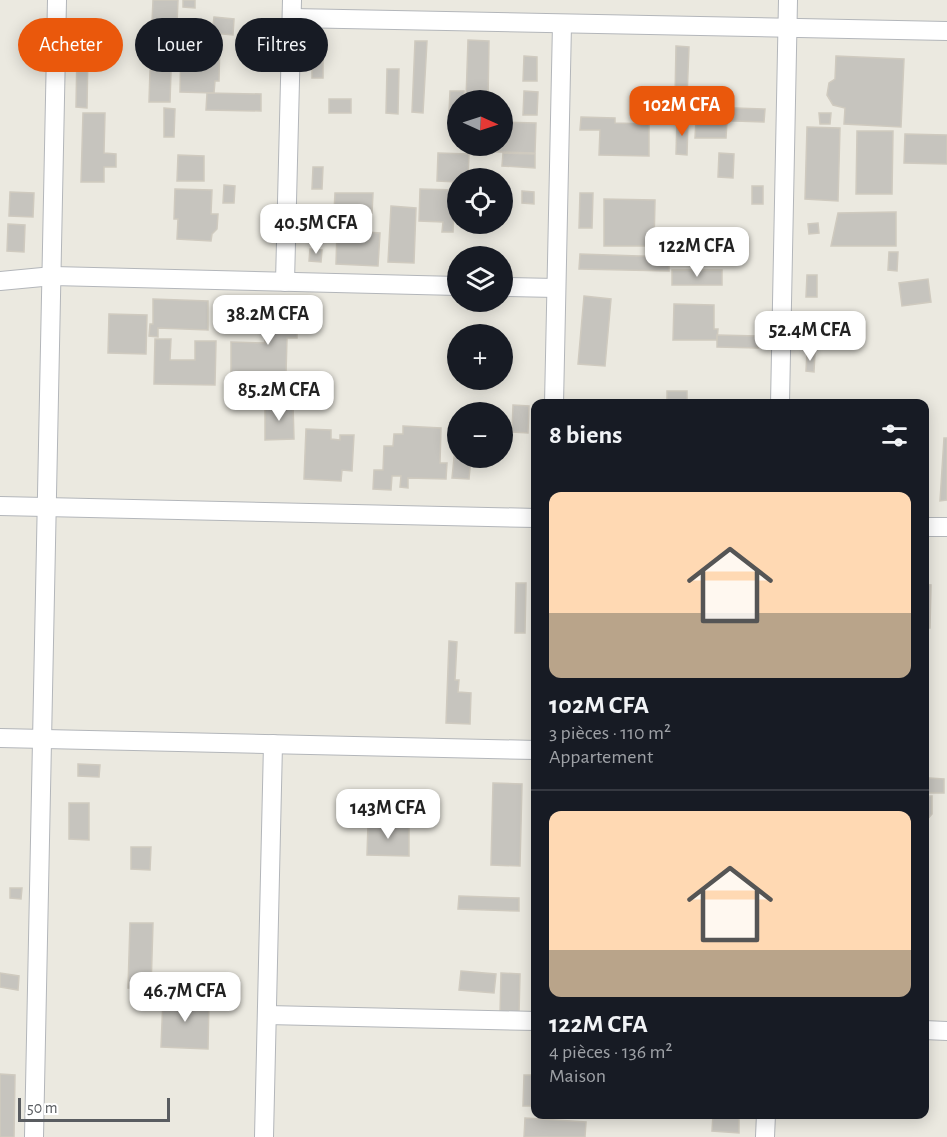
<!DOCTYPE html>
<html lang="fr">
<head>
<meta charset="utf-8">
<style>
  body { margin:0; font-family:"Alegreya Sans",sans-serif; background:#20242c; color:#f1f3f6; height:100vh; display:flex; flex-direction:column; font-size:22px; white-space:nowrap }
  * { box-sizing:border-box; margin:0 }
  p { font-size:20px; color:#9ea1a6 }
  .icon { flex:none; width:33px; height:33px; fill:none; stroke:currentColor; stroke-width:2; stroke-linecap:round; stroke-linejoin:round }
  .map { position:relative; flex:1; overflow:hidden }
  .side { position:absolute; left:531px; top:399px; width:398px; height:720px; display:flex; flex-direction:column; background:#171b24; border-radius:12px; box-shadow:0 3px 15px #0003 }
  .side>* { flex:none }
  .guide { position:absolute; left:18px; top:18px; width:423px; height:54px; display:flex; gap:12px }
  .needle { width:39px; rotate:93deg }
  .buttons { position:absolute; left:447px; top:90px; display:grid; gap:12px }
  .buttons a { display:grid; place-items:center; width:66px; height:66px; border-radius:50%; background:#171b24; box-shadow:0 3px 15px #0003; font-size:30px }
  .scale { position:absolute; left:18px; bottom:15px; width:152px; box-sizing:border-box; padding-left:6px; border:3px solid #595c60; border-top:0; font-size:16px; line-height:21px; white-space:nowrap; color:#595c60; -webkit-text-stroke:4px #fff; paint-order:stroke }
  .price { position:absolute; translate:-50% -51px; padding:0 14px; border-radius:12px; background:#fff; color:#222; font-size:20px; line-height:39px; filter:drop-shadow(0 2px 3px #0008) }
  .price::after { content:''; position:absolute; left:50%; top:36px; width:18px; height:14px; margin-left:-9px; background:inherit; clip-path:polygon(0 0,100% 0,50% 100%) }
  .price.current { background:#ea580c; color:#fff }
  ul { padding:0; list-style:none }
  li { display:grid; align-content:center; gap:12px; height:318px; padding:0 18px }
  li+li { border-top:2px solid #363941 }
  li span { display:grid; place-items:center; height:186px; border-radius:12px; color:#555 }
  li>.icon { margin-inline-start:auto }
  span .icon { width:108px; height:108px; fill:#fffc; stroke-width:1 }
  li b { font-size:26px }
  h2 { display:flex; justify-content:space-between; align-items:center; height:72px; padding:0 18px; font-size:26px }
  .tag { padding:0 21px; border-radius:27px; background:#171b24; box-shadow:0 3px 15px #0003; font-size:21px; line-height:54px }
  .tag.current { background:#ea580c; color:#fff }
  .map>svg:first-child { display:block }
  .building { fill:#c6c4be; stroke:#cfcabf; stroke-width:1.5 }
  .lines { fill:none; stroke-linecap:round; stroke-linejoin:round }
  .minor-casing { stroke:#b3b6ba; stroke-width:20 }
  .minor { stroke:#fff; stroke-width:18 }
</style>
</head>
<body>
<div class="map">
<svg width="947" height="1137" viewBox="0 0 947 1137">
  <rect width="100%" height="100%" fill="#ebe9e0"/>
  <g class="building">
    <polygon points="153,0 178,0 177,24 152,23"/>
    <polygon points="183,0 195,0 195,8 183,7"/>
    <polygon points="214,17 234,19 233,35 212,33"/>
    <polygon points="179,21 208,23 207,35 178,33"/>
    <rect x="163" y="31" width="9" height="26"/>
    <polygon points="181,37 220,38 219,81 215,81 214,93 180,92"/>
    <polygon points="468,40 489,41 488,100 466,100"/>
    <polygon points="415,41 427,41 423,113 412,112"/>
    <polygon points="676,46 689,47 687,98 675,98"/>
    <polygon points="77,50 88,50 87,108 76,107"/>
    <rect x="312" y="50" width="11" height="28"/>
    <polygon points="524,56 537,57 537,81 523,81"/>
    <polygon points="836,56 904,59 901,127 844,124 845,108 833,105 827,95 829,83 835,79"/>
    <polygon points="387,69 399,69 398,114 386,113"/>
    <polygon points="150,70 171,71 170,102 149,102"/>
    <polygon points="450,91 464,91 464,100 458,100 458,113 449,113"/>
    <polygon points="524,91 538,92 537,115 523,115"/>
    <polygon points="207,93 261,94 261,111 206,110"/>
    <rect x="329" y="99" width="22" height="14"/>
    <polygon points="677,106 765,109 764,122 677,119"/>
    <polygon points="164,108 175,109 174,137 164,137"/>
    <polygon points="83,113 105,113 104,153 116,154 116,167 104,167 104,182 81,182"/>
    <polygon points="819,113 831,113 830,124 820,124"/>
    <polygon points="581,117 615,118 615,123 649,124 649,156 599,155 600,130 580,130"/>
    <polygon points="677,119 688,120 687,155 676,154"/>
    <polygon points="696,120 727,121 726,138 695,138"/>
    <polygon points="502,122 536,123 535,153 466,151 466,146 502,146"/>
    <polygon points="807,127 840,128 838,201 805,199"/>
    <polygon points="857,131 893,131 892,194 856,194"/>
    <polygon points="905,134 947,135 947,164 904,163"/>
    <polygon points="438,153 469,154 468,178 458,178 458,182 437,181"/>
    <polygon points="503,153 535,154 535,168 502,166"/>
    <polygon points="719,153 734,154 733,178 718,177"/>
    <polygon points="178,155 204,156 204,181 177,181"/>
    <polygon points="313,167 323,167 322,189 312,189"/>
    <polygon points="224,185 235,186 234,203 223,203"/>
    <rect x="752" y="186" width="11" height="18"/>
    <polygon points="175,189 212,190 211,214 218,214 217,229 212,234 211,241 177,239 178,219 174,219"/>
    <polygon points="420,189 455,190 453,232 442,232 443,222 419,221"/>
    <polygon points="522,191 534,192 534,204 522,203"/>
    <polygon points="10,192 34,193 33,217 9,216"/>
    <polygon points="335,193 373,193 372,213 334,212"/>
    <polygon points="580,193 593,193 592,228 579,228"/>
    <polygon points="604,199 655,200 654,246 604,246"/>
    <polygon points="391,206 416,208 414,263 388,262"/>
    <polygon points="896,212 896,246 831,246 838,213"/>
    <polygon points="818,223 819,233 809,234 808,224"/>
    <polygon points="8,224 25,225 24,252 7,251"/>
    <polygon points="337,230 380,233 378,266 336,264"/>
    <polygon points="310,249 322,250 321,262 309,261"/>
    <polygon points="889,252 898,252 897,271 888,270"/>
    <polygon points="580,254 669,257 669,271 579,269"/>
    <rect x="672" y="270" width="50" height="15"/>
    <polygon points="807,275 817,275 817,297 806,297"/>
    <polygon points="928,279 931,302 902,306 899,283"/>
    <polygon points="584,296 611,299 605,366 578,364"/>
    <polygon points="153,299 208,301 208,330 158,328 158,337 149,336 150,324 153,324"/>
    <polygon points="674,304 714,305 714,329 718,329 717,340 673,340"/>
    <polygon points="271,310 304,311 304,324 297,324 297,338 287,338 286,374 231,373 231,342 265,343 265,314 270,314"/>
    <polygon points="109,314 147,315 146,354 108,353"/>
    <polygon points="717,335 758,336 758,348 717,347"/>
    <polygon points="155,339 171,339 170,360 195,360 195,341 216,341 215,385 154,384"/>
    <polygon points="807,351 815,352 814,372 806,371"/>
    <rect x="667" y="391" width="20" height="13"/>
    <polygon points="265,404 293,404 294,439 265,440"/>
    <polygon points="513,405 529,406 528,433 512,432"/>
    <polygon points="403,426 441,428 440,463 447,463 446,479 408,478 408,488 400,487 401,476 392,476 391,490 373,489 374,470 383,470 384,446 393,446 394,434 403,434"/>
    <polygon points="306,429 331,430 331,439 340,440 340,435 354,435 352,471 342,470 341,481 304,479"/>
    <polygon points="944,438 947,438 947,500 940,501"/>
    <polygon points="455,448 458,448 458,458 471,458 469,479 452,478"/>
    <polygon points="516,583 526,583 525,633 515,633"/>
    <polygon points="924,584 931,585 930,628 924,628"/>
    <polygon points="449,641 457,642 455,680 459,680 458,692 471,693 470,724 446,723"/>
    <polygon points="78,764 100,765 99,777 78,776"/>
    <polygon points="929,778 944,779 944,793 928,793"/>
    <polygon points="493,783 522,784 520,866 491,865"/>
    <polygon points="924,796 932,796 932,814 925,822 925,830"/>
    <polygon points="69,803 89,803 89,840 69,839"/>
    <polygon points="368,824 409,825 409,856 367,855"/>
    <polygon points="131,847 151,847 150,870 131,869"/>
    <polygon points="10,888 22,888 21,899 10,898"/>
    <polygon points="459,896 519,898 519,911 458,909"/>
    <polygon points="130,923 153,923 151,989 128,988"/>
    <polygon points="461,971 496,974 494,993 459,990"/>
    <polygon points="0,973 19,976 18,990 0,987"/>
    <polygon points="501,973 520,974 519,1015 500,1014"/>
    <polygon points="163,998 209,999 208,1049 161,1047"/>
    <polygon points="0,1074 15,1075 14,1137 0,1137"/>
    <polygon points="524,1075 536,1075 536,1106 523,1106"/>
    <polygon points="713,1114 739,1114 739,1133 712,1131"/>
    <polygon points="525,1118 586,1122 585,1137 524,1137"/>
  </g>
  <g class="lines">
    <defs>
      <g id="minor">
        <polyline points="292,18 947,31"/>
        <polyline points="0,281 53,276 458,286"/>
        <polyline points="285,282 292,0"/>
        <polyline points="502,287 556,288"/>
        <polyline points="554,404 562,24"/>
        <polyline points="780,404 788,0"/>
        <polyline points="0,506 536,518"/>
        <polyline points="924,527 947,527"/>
        <polyline points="0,738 536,750"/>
        <polyline points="267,1015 536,1021"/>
        <polyline points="924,1030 947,1031"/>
        <polyline points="34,1137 57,0"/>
        <polyline points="264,1137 273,744"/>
        <polyline points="765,1137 766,1114"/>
      </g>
    </defs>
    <use href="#minor" class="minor-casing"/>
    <use href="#minor" class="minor"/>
  </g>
</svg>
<div class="buttons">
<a><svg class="needle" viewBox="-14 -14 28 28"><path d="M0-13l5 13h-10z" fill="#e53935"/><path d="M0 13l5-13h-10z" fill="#9ea1a6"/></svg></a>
<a><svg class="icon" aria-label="locate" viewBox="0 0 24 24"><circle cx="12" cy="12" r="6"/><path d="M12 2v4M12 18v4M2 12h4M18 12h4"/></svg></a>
<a><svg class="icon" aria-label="layers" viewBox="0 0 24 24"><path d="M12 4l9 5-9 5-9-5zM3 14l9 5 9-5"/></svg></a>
<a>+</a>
<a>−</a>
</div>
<div class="scale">50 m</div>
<b class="price current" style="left:682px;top:137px">102M CFA</b>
<b class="price" style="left:316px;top:255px">40.5M CFA</b>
<b class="price" style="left:697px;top:278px">122M CFA</b>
<b class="price" style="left:268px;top:346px">38.2M CFA</b>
<b class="price" style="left:810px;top:362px">52.4M CFA</b>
<b class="price" style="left:279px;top:422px">85.2M CFA</b>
<b class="price" style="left:388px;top:840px">143M CFA</b>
<b class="price" style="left:185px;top:1023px">46.7M CFA</b>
<div class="guide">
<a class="tag current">Acheter</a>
<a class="tag">Louer</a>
<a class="tag">Filtres</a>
</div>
<section class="side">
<h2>8 biens<svg class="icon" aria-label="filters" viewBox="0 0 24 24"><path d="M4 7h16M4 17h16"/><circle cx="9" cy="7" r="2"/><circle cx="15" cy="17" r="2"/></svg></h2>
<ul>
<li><span style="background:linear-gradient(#ffd9b3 65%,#b9a48a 0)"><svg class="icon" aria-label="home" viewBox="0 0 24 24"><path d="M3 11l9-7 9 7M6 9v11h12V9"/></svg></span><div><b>102M CFA</b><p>3 pièces · 110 m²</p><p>Appartement</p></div></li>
<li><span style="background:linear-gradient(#ffd9b3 75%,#b9a48a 0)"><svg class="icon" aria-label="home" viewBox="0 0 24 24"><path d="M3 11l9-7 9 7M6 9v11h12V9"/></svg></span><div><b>122M CFA</b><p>4 pièces · 136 m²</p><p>Maison</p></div></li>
</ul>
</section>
</div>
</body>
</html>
